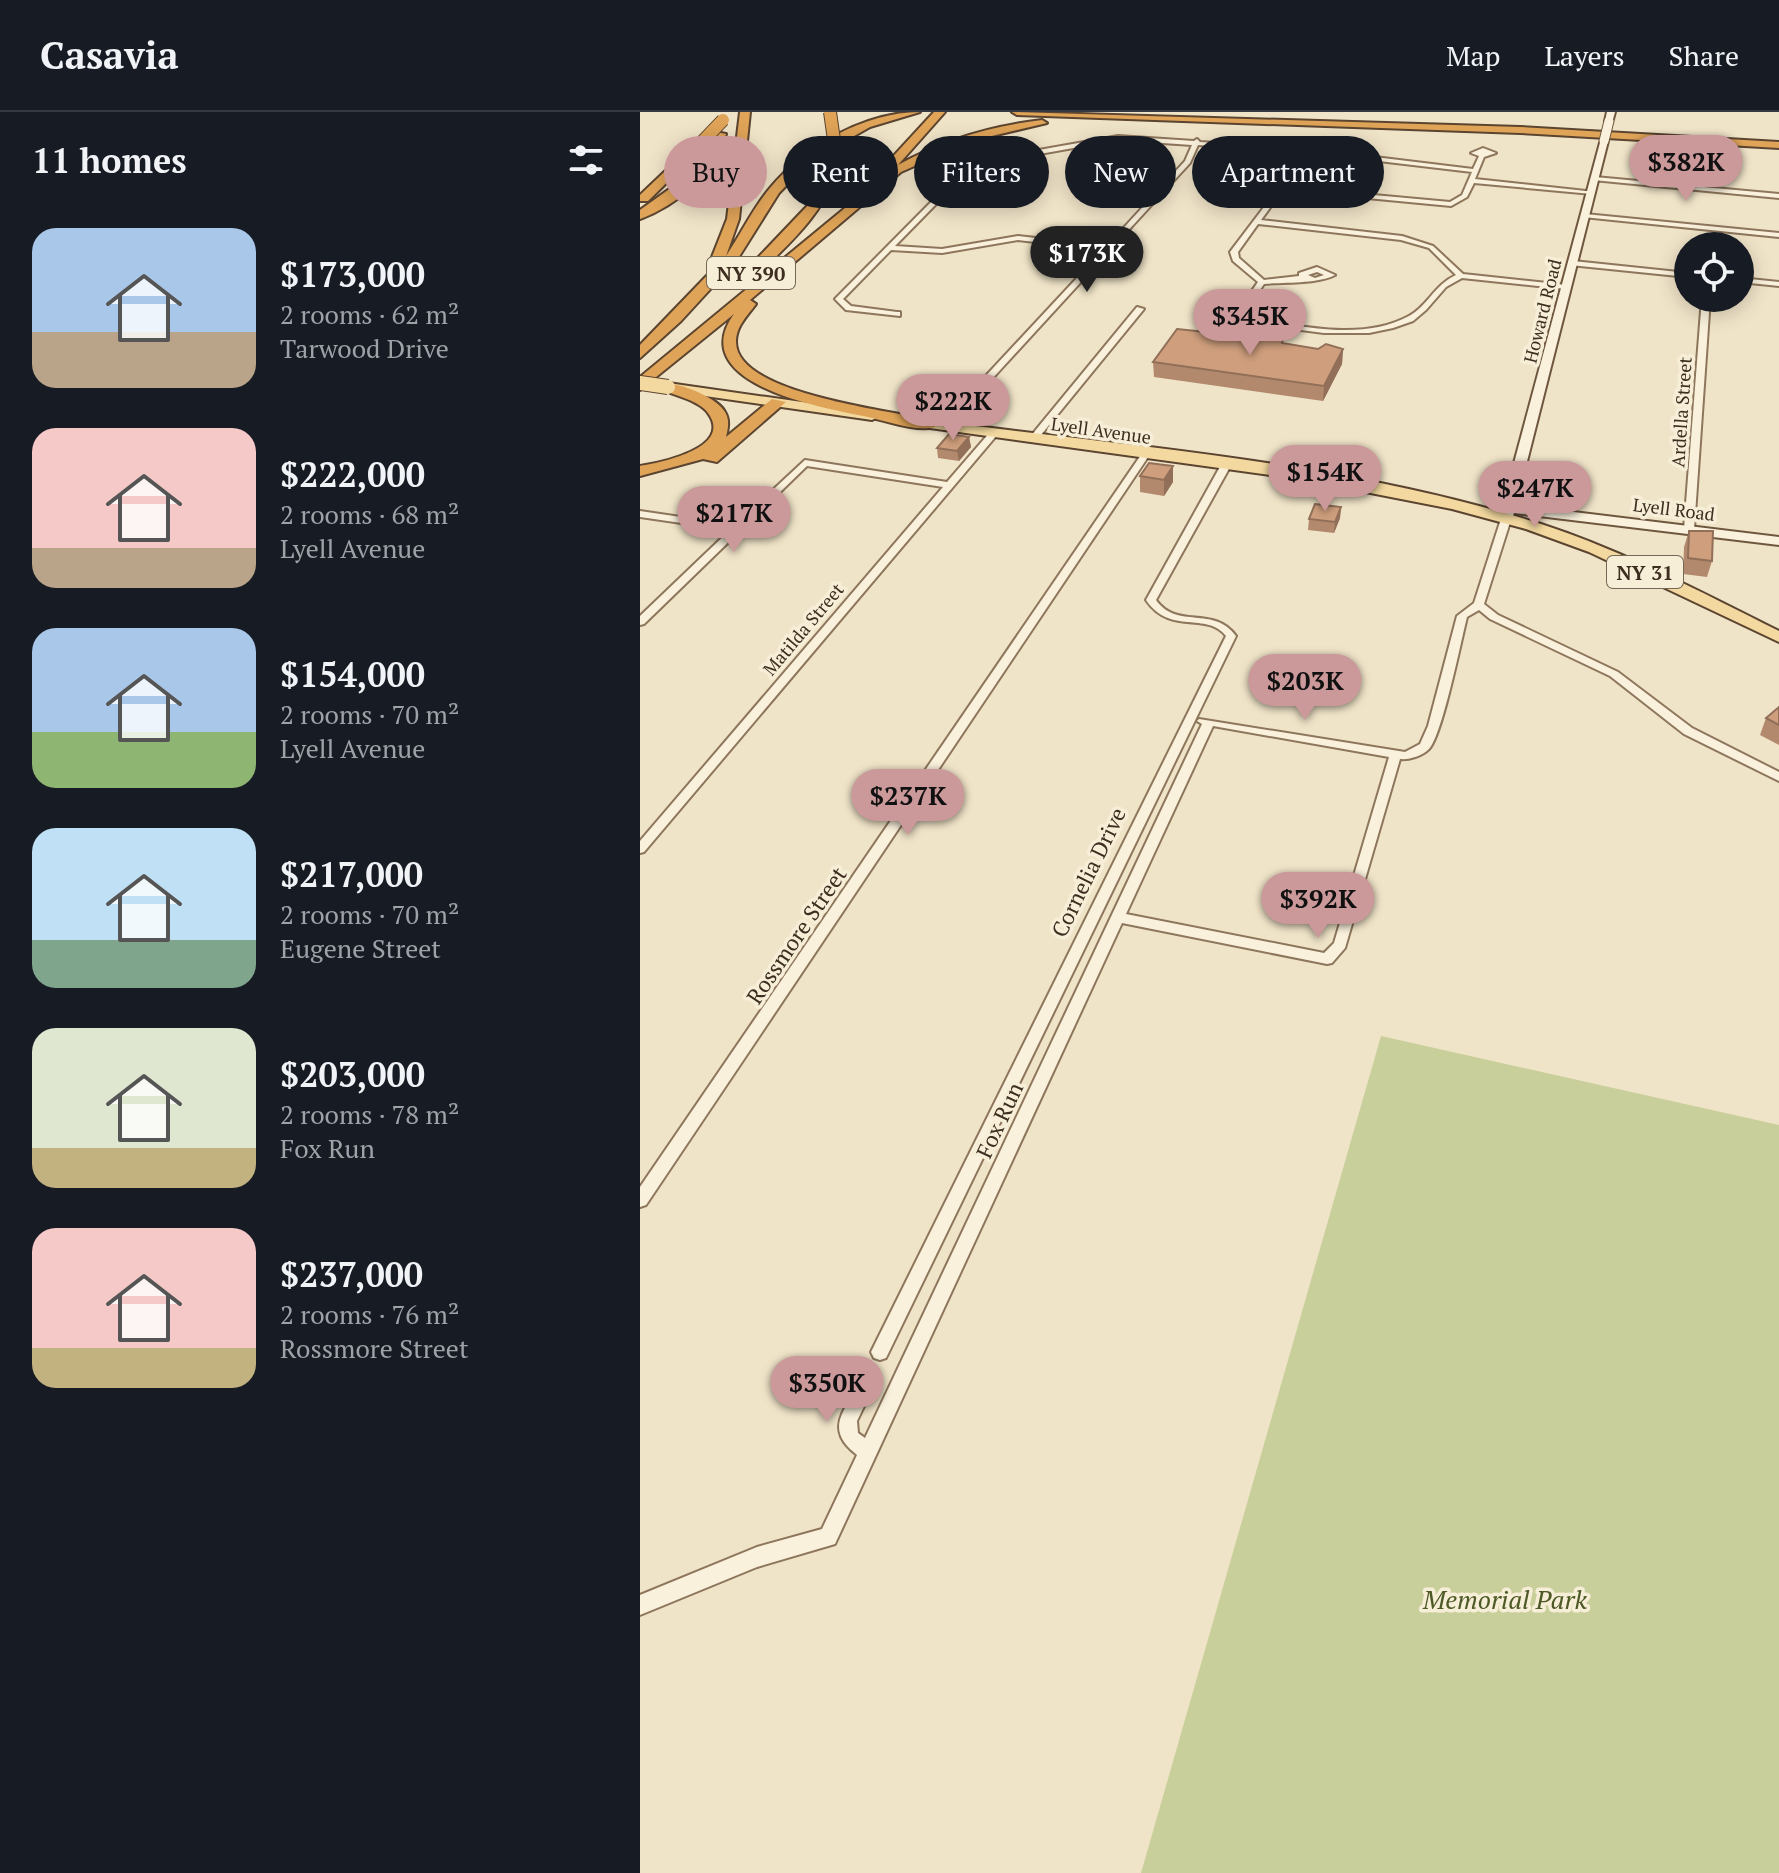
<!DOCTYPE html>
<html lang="en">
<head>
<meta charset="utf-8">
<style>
  body { margin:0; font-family:"PT Serif",serif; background:#242831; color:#f1f3f6; height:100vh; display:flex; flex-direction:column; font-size:30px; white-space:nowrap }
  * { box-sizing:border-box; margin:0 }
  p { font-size:26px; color:#9ea1a6 }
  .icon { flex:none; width:44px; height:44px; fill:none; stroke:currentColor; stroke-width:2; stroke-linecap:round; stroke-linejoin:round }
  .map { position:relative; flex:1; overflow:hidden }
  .details { display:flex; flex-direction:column; background:#171b24; width:640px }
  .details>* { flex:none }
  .guide { position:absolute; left:24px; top:24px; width:760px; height:72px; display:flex; gap:16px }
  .fabs { position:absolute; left:1034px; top:120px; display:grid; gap:16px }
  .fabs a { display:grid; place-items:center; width:80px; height:80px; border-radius:50%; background:#171b24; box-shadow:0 4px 20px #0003; font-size:40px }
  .price { position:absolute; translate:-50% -68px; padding:0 18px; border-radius:28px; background:#cc999b; color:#111; font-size:26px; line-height:52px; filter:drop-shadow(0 2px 4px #0008) }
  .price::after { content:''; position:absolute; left:50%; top:48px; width:24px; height:18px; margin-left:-12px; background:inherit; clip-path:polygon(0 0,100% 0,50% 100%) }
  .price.current { background:#222; color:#fff }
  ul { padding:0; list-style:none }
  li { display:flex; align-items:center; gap:24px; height:200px; padding:0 32px }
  li span { display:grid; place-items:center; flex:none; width:224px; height:160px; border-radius:24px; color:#555 }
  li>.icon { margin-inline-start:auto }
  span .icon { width:96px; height:96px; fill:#fffc; stroke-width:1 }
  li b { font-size:34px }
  h2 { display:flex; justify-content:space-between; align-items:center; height:96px; padding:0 32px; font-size:34px }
  .tag { padding:0 28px; border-radius:36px; background:#171b24; box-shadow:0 4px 20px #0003; font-size:28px; line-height:72px }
  .tag.current { background:#cc999b; color:#111 }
  header { display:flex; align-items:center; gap:48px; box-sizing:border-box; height:112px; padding:0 40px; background:#171b24; border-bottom:2px solid #363941 }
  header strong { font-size:38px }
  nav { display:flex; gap:44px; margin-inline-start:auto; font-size:28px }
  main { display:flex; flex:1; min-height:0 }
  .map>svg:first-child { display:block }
  .green { fill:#c9cf9b }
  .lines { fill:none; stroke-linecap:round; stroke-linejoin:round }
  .street-casing { stroke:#8d765c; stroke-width:4 }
  .secondary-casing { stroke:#6f573f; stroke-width:4 }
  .primary-casing { stroke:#5b4430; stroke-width:4 }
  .highway-casing { stroke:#5b4430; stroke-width:4 }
  .street { fill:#faf1dc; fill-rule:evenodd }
  .secondary { fill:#faf1dc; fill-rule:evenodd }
  .primary { fill:#f3d9a0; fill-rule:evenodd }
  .highway { fill:#e0a458; fill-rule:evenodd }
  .secondary-bridge-casing { stroke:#6f573f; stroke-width:11; stroke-linecap:butt }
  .primary-bridge-casing { stroke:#5b4430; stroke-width:16; stroke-linecap:butt }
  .highway-bridge-casing { stroke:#5b4430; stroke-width:14; stroke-linecap:butt }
  .secondary-bridge { stroke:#faf1dc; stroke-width:9 }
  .primary-bridge { stroke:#f3d9a0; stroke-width:14 }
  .highway-bridge { stroke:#e0a458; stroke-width:12 }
  .wall { fill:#b2896c }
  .shaded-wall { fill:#916f58 }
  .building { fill:#cf9f7d; stroke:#916f58; stroke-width:2 }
  .labels { text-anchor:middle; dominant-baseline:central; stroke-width:7; stroke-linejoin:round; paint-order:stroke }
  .far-street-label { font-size:18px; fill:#3d2e20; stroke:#f7eed8 }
  .shield { fill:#f7eed8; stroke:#756857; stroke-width:2 }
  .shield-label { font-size:20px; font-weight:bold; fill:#3d2e20 }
  .street-label { font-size:22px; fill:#3d2e20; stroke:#f7eed8 }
  .near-park-label { font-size:26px; font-style:italic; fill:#4d5a26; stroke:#f7eed8 }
</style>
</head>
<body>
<header>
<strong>Casavia</strong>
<nav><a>Map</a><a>Layers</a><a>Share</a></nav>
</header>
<main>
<section class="details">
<h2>11 homes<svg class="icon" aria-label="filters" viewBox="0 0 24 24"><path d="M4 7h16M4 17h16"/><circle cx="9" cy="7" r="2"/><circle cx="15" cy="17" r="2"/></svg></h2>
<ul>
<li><span style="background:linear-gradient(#a9c7e8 65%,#b9a48a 0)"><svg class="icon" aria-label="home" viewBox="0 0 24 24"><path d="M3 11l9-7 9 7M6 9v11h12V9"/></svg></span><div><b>$173,000</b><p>2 rooms · 62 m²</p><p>Tarwood Drive</p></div></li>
<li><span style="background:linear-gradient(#f6c9c9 75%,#b9a48a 0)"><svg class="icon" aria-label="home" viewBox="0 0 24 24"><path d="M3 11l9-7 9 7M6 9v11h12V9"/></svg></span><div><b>$222,000</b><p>2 rooms · 68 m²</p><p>Lyell Avenue</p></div></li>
<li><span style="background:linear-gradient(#a9c7e8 65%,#8fb573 0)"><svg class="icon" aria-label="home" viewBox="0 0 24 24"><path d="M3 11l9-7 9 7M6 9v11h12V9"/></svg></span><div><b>$154,000</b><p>2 rooms · 70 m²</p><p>Lyell Avenue</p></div></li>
<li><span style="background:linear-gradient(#bfe0f5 70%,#7fa58c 0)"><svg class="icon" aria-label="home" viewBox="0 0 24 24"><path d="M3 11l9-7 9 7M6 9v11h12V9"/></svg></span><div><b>$217,000</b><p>2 rooms · 70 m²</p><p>Eugene Street</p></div></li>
<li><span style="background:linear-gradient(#dfe7d0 75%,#c2b280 0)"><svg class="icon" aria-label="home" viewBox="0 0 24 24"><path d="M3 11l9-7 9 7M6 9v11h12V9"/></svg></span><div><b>$203,000</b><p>2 rooms · 78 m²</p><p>Fox Run</p></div></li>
<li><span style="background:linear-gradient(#f6c9c9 75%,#c2b280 0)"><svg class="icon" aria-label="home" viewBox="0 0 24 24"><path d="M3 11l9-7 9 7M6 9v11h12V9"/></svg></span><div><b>$237,000</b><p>2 rooms · 76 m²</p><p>Rossmore Street</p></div></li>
</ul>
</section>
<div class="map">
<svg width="1139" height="1761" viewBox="0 0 1139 1761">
  <rect width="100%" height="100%" fill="#f0e4c8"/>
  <polygon class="green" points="741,924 1139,1013 1139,1761 501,1761"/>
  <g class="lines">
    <defs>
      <g id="street">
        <path d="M478,24L554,29L557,27L560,30L669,37L833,57L839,44L831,41L843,36L856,41L844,45L835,67L955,80L952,82L834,71L827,85L811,94L643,78L621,108L762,124L793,134L823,162L926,173L930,175L926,177L822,166L806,175L786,198L773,209L753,216L729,221H684L599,210L583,229L579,227L618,170L593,149L590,140L665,41L558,33L550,51L307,316H301V312L463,138L378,128L302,141L251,138L203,187L211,194L257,200H260V204L206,198L195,187L298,83L345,50L359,45ZM478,28L552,33L545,49L467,134L378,124L302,137L255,134L302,86L346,89L395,81L392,79L346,85L306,82L349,52L360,49ZM671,41L832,60L822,83L810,90L646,75ZM618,112L761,128L789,136L816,163C794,173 788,194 769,204C720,231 654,212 602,205L624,172C646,170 678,172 695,163L677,155L659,161V164L624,168L599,146L598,140ZM677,160L684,163L675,166L668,163Z"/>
        <polygon points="955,65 1139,82 1139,86 953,68"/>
        <polygon points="945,102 1139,121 1139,125 943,105"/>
        <polygon points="933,149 1048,161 1048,165 930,153"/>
        <polygon points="1100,166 1139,170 1139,174 1100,170"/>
        <polygon points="1062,186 1070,186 1054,417 1049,420 1044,417"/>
        <polygon points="497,195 504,197 396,329 390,329 390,325"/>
        <polygon points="354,318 357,319 357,323 4,740 0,741 0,729 303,375 167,354 4,512 0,513 0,504 90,418 0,405 0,399 95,413 165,348 307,370 351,319"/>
        <polygon points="503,340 510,342 6,1093 0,1095 0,1075"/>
        <path d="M586,350L591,353L516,488C537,518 574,493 596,524L246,1246L240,1248L234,1246L231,1240L234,1234L586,524C567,499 530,524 506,488L581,353Z"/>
        <path d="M866,404L871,407L844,492L858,503L978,560L1052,616L1139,660V669L1044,622L970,564L850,507L839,498L827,505C821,529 802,624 789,637C782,644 769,648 760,647L705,836L692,851L687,852L482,811L195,1432L117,1455L0,1503V1483L117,1435L182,1417L217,1343C203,1332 194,1320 202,1302L223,1259L229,1257L235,1259L238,1265L217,1309L218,1321L225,1326L562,612L557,609L559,607L765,640L780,632L788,614L817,504L834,491L861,407ZM573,614L749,645L694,831L684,841L486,802Z"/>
      </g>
      <g id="secondary">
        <polygon points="967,0 975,0 972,11 965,9"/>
        <polygon points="961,27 968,29 876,393 1139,425 1139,433 874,401 871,410 859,407"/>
      </g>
      <g id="primary">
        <polygon points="28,271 232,300 239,304 232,308 23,278 23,272"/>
        <path d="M266,305C477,334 697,347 901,412C984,439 1061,480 1139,519V530L949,440L886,417L812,397L659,367L261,312V306Z"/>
      </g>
      <g id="highway">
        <path d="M100,0H110L99,107L86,144C101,122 113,96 130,76C165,34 225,0 280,0L230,15L170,49L139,81L97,148L41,209L0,246V233L82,148L72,145L87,107Z"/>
        <path d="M294,0H305L258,53C303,28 351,14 402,8L407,11L331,29L261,60L110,188L116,192C108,203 96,214 96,230C96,283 256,299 295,309V315C275,320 247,309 228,305C183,296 44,272 94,202L0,278V265L256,54L247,51Z"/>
        <polygon points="372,0 880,15 1139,30 1139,36 880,21 377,3"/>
        <path d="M76,20L86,22C75,61 38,93 0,107V98L56,58Z"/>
        <polygon points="58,28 68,30 8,89 0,89 0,83"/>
        <path d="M192,40L202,42C193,91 155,127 120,160H110V154L172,89Z"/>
        <path d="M23,272C38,269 78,286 85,300C90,308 88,317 86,325L132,287L146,290L77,350L63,347L0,364V354C20,351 94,336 68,301C60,289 36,284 23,278Z"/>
      </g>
    </defs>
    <use href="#street" class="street-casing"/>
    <use href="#secondary" class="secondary-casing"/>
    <use href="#primary" class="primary-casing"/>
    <use href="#highway" class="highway-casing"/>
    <use href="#street" class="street"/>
    <use href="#secondary" class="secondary"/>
    <use href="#primary" class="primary"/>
    <use href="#highway" class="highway"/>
    <defs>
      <polyline id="secondary-bridge" points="964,29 969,9"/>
      <polyline id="primary-bridge" points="0,271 28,275"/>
      <g id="highway-bridge">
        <polyline points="190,0 196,42"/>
        <polyline points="62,30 83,8"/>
      </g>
    </defs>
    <use href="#secondary-bridge" class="secondary-bridge-casing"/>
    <use href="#primary-bridge" class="primary-bridge-casing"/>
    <use href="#highway-bridge" class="highway-bridge-casing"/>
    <use href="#secondary-bridge" class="secondary-bridge"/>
    <use href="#primary-bridge" class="primary-bridge"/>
    <use href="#highway-bridge" class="highway-bridge"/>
  </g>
  <g class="wall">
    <polygon points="643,231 678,237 703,237 702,252 683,289 514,265 513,250"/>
    <polygon points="329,325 331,335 319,349 298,346 297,336"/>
    <polygon points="500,364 533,370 524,384 500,380"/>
    <polygon points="701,395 700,406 694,421 668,418 669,407"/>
    <polygon points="1049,419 1072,449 1067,465 1043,462 1044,435"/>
    <polygon points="1139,595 1139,633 1120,623 1126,606"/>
  </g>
  <g class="shaded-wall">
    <polygon points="703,237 702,252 683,289 684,274"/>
    <polygon points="329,325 331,335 319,349 317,339"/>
    <polygon points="533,354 533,370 524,384 524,368"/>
    <polygon points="701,395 700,406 694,421 695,410"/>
  </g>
  <g class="building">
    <polygon points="537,217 643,228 642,231 678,237 686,232 703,237 684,274 513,250"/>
    <polygon points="309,322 329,325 317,339 297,336"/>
    <polygon points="509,351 533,354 524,368 500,364"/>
    <polygon points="675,392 701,395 695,410 669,407"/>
    <polygon points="1049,419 1073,419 1072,449 1048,446"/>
    <polygon points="1139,595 1139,613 1126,606"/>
  </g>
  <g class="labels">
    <g class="far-street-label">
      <text transform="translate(902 199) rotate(-76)">Howard Road</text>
      <text transform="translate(1041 300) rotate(-86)">Ardella Street</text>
      <text transform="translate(461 318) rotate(8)">Lyell Avenue</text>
      <text transform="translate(1034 397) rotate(7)">Lyell Road</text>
      <text transform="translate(163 517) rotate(-50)">Matilda Street</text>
    </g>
    <g class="shield">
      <rect x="67" y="145" width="88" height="32" rx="6"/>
      <rect x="967" y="444" width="76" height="32" rx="6"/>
    </g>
    <g class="shield-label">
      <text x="111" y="161">NY 390</text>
      <text x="1005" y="460">NY 31</text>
    </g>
    <g class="street-label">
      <text transform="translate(448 760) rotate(-64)">Cornelia Drive</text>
      <text transform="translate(156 823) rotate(-56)">Rossmore Street</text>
      <text transform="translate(359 1008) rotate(-65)">Fox Run</text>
    </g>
    <g class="near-park-label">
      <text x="865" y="1487">Memorial Park</text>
    </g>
  </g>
</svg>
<div class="fabs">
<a><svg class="icon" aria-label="locate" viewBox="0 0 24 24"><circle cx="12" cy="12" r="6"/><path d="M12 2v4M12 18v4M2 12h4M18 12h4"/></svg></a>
</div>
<b class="price" style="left:1046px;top:91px">$382K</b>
<b class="price current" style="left:447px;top:182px">$173K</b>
<b class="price" style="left:610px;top:245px">$345K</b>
<b class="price" style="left:313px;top:330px">$222K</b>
<b class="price" style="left:685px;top:401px">$154K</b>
<b class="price" style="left:895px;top:417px">$247K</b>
<b class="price" style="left:94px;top:442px">$217K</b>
<b class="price" style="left:665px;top:610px">$203K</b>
<b class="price" style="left:268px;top:725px">$237K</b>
<b class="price" style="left:678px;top:828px">$392K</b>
<b class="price" style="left:187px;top:1312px">$350K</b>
<div class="guide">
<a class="tag current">Buy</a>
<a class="tag">Rent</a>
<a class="tag">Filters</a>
<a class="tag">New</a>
<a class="tag">Apartment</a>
</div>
</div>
</main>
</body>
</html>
